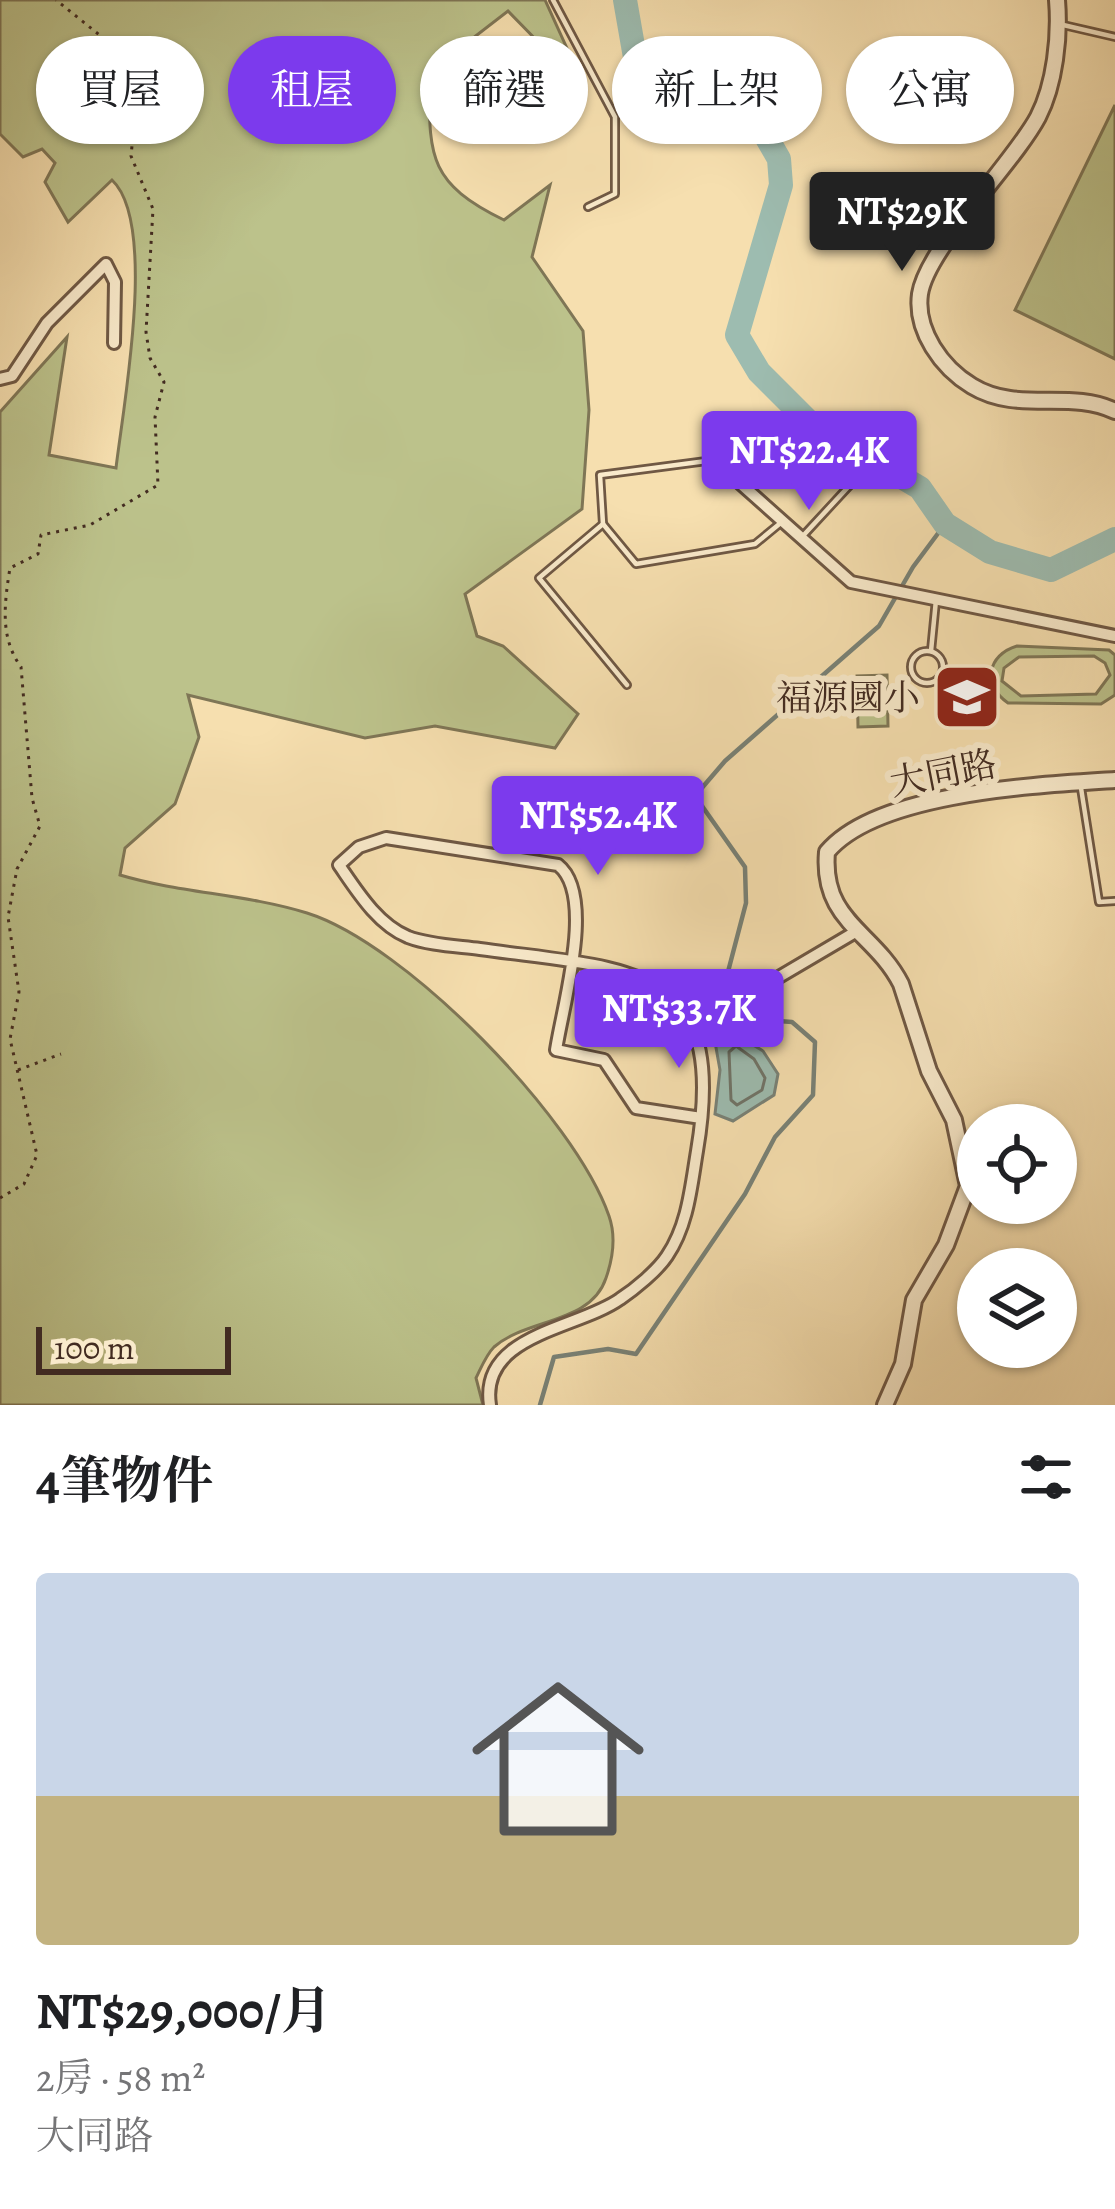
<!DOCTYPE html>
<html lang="zh-TW">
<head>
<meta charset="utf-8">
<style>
  body { margin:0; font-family:Alegreya,"Noto Serif TC",serif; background:#f6f6f6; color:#202124; height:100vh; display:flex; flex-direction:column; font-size:45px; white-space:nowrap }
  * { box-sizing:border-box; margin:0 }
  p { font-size:39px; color:#757577 }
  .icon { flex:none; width:66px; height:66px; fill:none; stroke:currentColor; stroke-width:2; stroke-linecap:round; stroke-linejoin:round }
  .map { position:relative; height:1405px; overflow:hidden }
  .details { display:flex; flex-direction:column; background:#fff; flex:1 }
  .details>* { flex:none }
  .top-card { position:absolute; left:36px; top:36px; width:1044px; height:108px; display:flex; gap:24px }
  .fabs { position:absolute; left:957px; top:1104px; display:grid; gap:24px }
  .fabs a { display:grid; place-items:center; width:120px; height:120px; border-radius:50%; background:#fff; box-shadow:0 3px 9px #0004; font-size:60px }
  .scale { position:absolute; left:36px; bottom:30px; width:195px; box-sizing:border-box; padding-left:12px; border:6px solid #422b21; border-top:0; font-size:33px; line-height:42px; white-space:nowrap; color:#422b21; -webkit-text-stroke:9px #f9eacb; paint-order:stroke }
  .price { position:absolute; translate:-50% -102px; padding:0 27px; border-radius:12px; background:#7c3aed; color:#fff; font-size:39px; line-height:78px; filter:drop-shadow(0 3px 6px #0008) }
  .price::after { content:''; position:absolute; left:50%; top:72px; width:36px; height:27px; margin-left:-18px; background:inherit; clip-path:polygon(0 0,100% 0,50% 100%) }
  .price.active { background:#222; color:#fff }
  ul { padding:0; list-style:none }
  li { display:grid; align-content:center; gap:24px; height:636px; padding:0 36px }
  li span { display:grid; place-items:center; height:372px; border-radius:12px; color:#555 }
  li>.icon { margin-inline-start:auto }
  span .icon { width:216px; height:216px; fill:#fffc; stroke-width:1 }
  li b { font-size:51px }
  h2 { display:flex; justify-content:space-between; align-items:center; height:144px; padding:0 36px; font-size:51px }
  .chip { padding:0 42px; border-radius:54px; background:#fff; box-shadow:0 3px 9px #0004; font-size:42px; line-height:108px }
  .chip.active { background:#7c3aed; color:#fff }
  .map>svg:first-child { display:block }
  .green { fill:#bcc28b; stroke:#7f7656; stroke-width:3; fill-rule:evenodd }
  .water { fill:#9dbcb0; stroke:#798277; stroke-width:3 }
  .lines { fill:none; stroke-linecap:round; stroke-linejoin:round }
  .shore { stroke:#707468; stroke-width:3 }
  .stream { stroke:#798277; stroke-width:4.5 }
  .river { stroke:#9dbcb0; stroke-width:24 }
  .service-casing { stroke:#6f5844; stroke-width:10 }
  .minor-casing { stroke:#6f5844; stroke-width:16 }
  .tertiary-casing { stroke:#6f5844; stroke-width:20 }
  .path { stroke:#422b21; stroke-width:3; stroke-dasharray:3 6; stroke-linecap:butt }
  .service { stroke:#f9eacb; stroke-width:4.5 }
  .minor { stroke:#f9eacb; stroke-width:10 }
  .tertiary { stroke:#f9eacb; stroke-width:14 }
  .labels { text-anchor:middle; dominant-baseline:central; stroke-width:12; stroke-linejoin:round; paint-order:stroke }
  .poi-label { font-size:36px; fill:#422b21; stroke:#f9eacb; text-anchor:end }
  .street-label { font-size:36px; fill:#422b21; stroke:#f9eacb }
</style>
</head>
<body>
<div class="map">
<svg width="1115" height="1405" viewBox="0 0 1115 1405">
  <rect width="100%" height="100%" fill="#f6dfaf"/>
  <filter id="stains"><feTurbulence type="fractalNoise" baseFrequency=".00167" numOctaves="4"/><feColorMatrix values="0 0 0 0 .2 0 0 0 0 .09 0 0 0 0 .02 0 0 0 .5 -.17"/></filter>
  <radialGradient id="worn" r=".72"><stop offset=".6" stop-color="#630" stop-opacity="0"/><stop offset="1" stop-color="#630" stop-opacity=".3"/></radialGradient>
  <g class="green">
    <path d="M0,0H545L575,66L572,89L555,91L542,71L549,53L508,11L429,72C430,153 424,181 504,220L550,185L532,257L583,331L589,410L582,509L465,594L477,636L503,646L578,714L555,748L435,726L365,738L188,695L199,737L175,804L125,848L120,875C180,893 246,894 307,913C406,944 575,1118 609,1216C616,1236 613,1258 606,1278C591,1324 527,1318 494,1347C486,1355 481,1368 476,1378L483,1405H0V412L67,337L49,455L116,468C123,407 158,223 112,180L68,222L45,182L55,163L42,149L23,157L0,134Z"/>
    <polygon points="1115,105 1115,359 1015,310"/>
    <path d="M1017,646L1109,650L1115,655V695L1101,704L1008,703C982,685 987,655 1017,646ZM1094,656L1105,663L1110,675L1096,694L1021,696L1002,681L1004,668L1019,657Z"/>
    <polygon points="887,675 888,726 858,727 857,676"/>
  </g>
  <polygon class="water" points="727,1029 763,1051 778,1074 774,1095 733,1121 715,1114 720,1070 715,1042"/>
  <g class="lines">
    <polygon class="shore" points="736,1046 754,1059 765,1078 762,1090 737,1105 731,1100 729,1052"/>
    <polyline class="stream" points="540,1405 554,1357 608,1349 636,1354 745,1194 775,1137 813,1095 815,1042 792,1022 753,1019 724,987 746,903 745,867 695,796 725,761 879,626 913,567 945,524"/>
    <path class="river" d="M625,0L644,109C690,144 714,112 760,126L779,159L781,185L737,335L759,372L809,422L920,488L945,524L990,552L1051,570L1115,539"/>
    <defs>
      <g id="service">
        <polyline points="553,0 615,117 615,194 588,207"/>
        <polyline points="1059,24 1115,37"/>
        <polyline points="744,487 776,452"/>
        <polyline points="603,524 636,564 755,544 783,521"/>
        <polyline points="801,538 862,472"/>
        <circle cx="927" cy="667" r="16"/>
        <polyline points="931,651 936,600"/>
        <polyline points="627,685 539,578 603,524 600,475 714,460"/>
        <polyline points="1081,788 1099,902 1115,901"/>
      </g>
      <g id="minor">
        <polyline points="0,379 12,376 47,323 106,264 115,282 114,343"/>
        <polyline points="714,460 851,582 1115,636"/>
        <polyline points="696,1026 857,931"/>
        <path d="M490,1405C479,1334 578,1329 620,1299C635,1289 657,1271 667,1256C688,1225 691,1187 697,1151C729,961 630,970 480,949C457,946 429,945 408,937C377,924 357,891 339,865L359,847L386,838L558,865C596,895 563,1004 556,1050L604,1060L636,1108L701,1118"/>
      </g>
      <g id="tertiary">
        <path d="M1057,0C1060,36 1055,84 1038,117C1013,164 927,248 920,294C915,331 942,368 972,386C1018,414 1070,389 1115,411"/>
        <path d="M885,1405L903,1364L914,1300L946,1245L968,1186L954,1120L929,1071L901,984C874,931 821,922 827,852C877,792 1039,785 1115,780"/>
      </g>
    </defs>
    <use href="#service" class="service-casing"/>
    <use href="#minor" class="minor-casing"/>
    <use href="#tertiary" class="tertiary-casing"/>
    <g class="path">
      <polyline points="18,1070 61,1054"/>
      <path d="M0,1198L24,1184L37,1155L10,1039L19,992L8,917L17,869L40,826L32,798L21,667C0,638 4,605 10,568L38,554L41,535L90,525L158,485L155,417L164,382L150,358L146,332L153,209L131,156L135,115L128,74L102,37L56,0"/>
    </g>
    <use href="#service" class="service"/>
    <use href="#minor" class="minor"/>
    <use href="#tertiary" class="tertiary"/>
  </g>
  <defs>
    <symbol id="school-square" viewBox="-11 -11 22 22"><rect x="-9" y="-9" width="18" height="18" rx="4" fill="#8f2418" stroke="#f9eacb"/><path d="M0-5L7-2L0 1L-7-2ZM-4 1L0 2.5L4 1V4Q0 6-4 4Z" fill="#fff"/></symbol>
  </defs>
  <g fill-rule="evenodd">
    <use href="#school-square" x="929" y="659" width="76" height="76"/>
  </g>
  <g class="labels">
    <g class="poi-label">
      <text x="920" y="697">福源國小</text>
    </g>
    <g class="street-label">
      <text transform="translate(943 773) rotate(-11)">大同路</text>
    </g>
  </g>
  <rect width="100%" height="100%" filter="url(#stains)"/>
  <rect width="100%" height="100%" fill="url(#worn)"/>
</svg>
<div class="fabs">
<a><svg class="icon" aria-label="locate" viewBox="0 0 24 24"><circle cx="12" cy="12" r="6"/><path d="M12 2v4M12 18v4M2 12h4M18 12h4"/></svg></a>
<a><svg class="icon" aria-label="layers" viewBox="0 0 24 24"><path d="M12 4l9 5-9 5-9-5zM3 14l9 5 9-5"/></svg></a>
</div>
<div class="scale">100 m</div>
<b class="price active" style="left:902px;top:274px">NT$29K</b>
<b class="price" style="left:809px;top:513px">NT$22.4K</b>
<b class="price" style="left:598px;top:878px">NT$52.4K</b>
<b class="price" style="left:679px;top:1071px">NT$33.7K</b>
<div class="top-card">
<a class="chip">買屋</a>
<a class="chip active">租屋</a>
<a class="chip">篩選</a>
<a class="chip">新上架</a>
<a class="chip">公寓</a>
</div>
</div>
<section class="details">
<h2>4筆物件<svg class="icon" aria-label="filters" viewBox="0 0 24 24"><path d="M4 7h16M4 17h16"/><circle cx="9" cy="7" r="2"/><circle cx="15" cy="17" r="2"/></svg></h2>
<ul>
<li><span style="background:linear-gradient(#c9d6e8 60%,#c2b280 0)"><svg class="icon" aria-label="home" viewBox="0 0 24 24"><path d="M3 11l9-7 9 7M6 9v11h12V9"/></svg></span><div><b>NT$29,000/月</b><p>2房 · 58 m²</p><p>大同路</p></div></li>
</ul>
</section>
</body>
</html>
